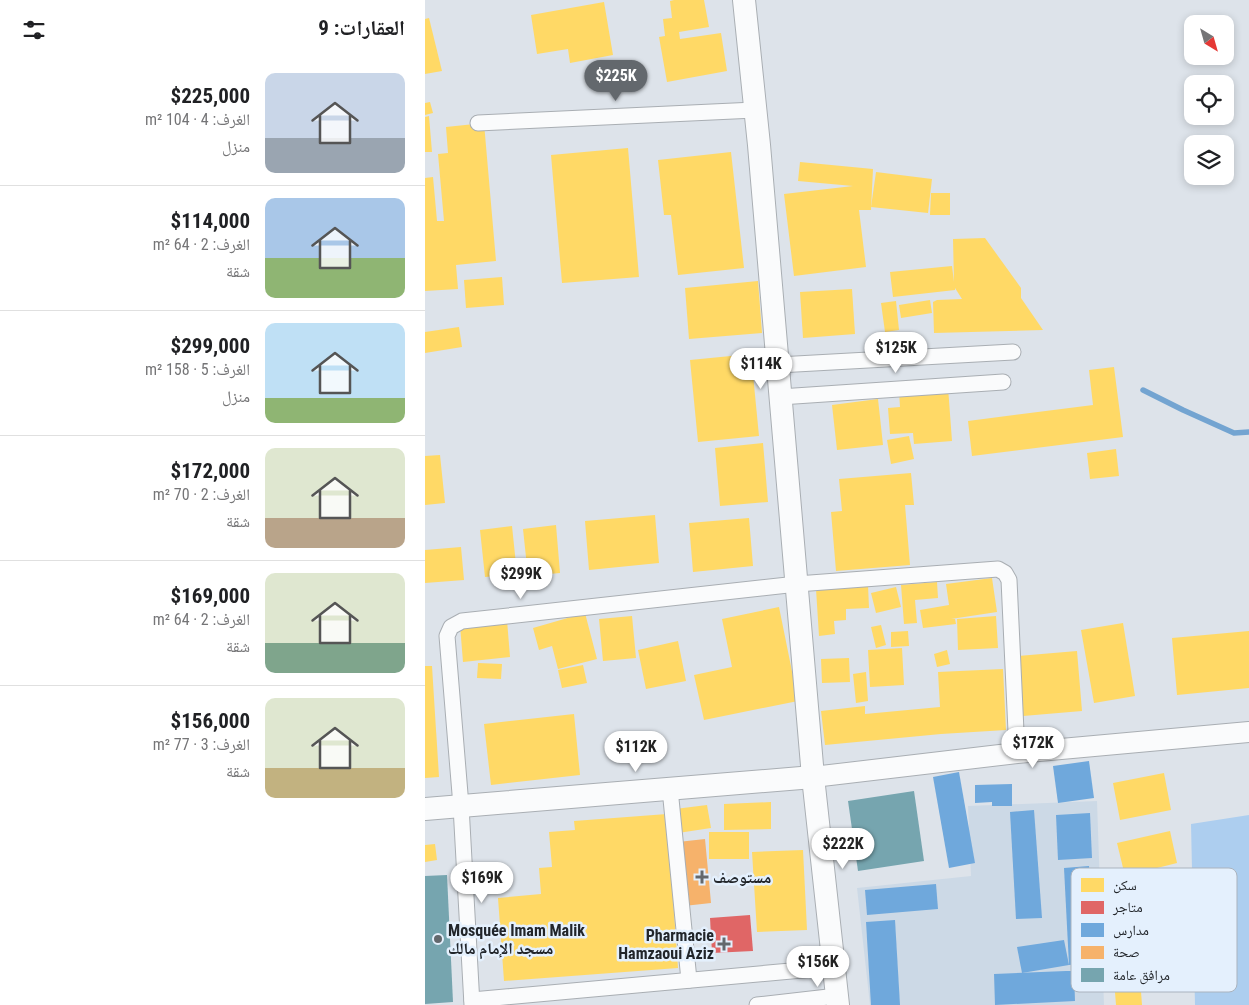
<!DOCTYPE html>
<html lang="ar">
<head>
<meta charset="utf-8">
<style>
  body { margin:0; font-family:"Roboto Condensed","Noto Naskh Arabic",sans-serif; background:#f2f2f2; color:#202124; direction:rtl; height:100vh; display:flex; flex-direction:column; font-size:19px; white-space:nowrap }
  * { box-sizing:border-box; margin:0 }
  p { font-size:16px; color:#757577 }
  .icon { flex:none; width:28px; height:28px; fill:none; stroke:currentColor; stroke-width:2; stroke-linecap:round; stroke-linejoin:round }
  .map { position:relative; flex:1; overflow:hidden; direction:ltr }
  .sheet { display:flex; flex-direction:column; background:#fff; width:425px }
  .sheet>* { flex:none }
  .needle { width:32px; rotate:143deg }
  .controls { position:absolute; left:759px; top:15px; display:grid; gap:10px }
  .controls a { display:grid; place-items:center; width:50px; height:50px; border-radius:10px; background:#fff; box-shadow:0 2px 8px #0003; font-size:25px }
  .price { position:absolute; translate:-50% -42px; padding:0 11px; border-radius:18px; background:#fff; color:#222; font-size:16px; line-height:32px; filter:drop-shadow(0 1px 2px #0008) }
  .price::after { content:''; position:absolute; left:50%; top:30px; width:15px; height:11px; margin-left:-8px; background:inherit; clip-path:polygon(0 0,100% 0,50% 100%) }
  .price.selected { background:#63686d; color:#fff }
  ul { padding:0; list-style:none }
  li { display:flex; align-items:center; gap:15px; height:125px; padding:0 20px }
  li+li { border-top:1px solid #e0e0e0 }
  li span { display:grid; place-items:center; flex:none; width:140px; height:100px; border-radius:10px; color:#555 }
  li>.icon { margin-inline-start:auto }
  span .icon { width:60px; height:60px; fill:#fffc; stroke-width:1 }
  li b { font-size:21px }
  h2 { display:flex; justify-content:space-between; align-items:center; height:60px; padding:0 20px; font-size:21px }
  main { display:flex; flex:1; min-height:0 }
  .map>svg:first-child { display:block }
  .built { fill:#ccd9e6 }
  .green { fill:#adceef }
  .homes { fill:#ffd966 }
  .shops { fill:#e06666 }
  .schools { fill:#6fa8dc }
  .health { fill:#f6b26b }
  .public { fill:#76a5af }
  .lines { fill:none; stroke-linecap:round; stroke-linejoin:round }
  .stream { stroke:#73a4d1; stroke-width:5.5 }
  .minor-casing { stroke:#a9aeb3; stroke-width:17 }
  .tertiary-casing { stroke:#a9aeb3; stroke-width:22 }
  .secondary-casing { stroke:#a9aeb3; stroke-width:24 }
  .minor { stroke:#fafbfc; stroke-width:15 }
  .tertiary { stroke:#fafbfc; stroke-width:20 }
  .secondary { stroke:#fafbfc; stroke-width:22 }
  .poi-dot { fill:#63686d; stroke:#e4f0fd; stroke-width:2 }
  .labels { text-anchor:middle; dominant-baseline:central; stroke-width:5; stroke-linejoin:round; paint-order:stroke }
  .poi-label { font-size:16px; font-weight:bold; fill:#21252a; stroke:#e4f0fd; text-anchor:start }
  .key { fill:#e4f0fd; stroke:#aab3be; stroke-width:1 }
  .key-label { font-size:14px; fill:#21252a }
</style>
</head>
<body>
<main>
<div class="map">
<svg width="824" height="1005" viewBox="0 0 824 1005">
  <rect width="100%" height="100%" fill="#dde3ea"/>
  <polygon class="built" points="672,801 679,1005 445,1005 432,888 546,876 543,806"/>
  <polygon class="green" points="824,815 824,1005 770,1005 766,824"/>
  <g class="homes">
    <polygon points="249,0 279,0 284,27 254,32 255,39 296,33 302,71 242,82 234,37 240,36 238,19 247,18 245,1"/>
    <polygon points="179,2 188,55 145,63 143,49 112,54 106,15"/>
    <polygon points="4,18 17,71 0,74 0,19"/>
    <polygon points="5,102 8,113 0,115 0,103"/>
    <polygon points="4,116 7,152 0,152 0,117"/>
    <polygon points="59,123 71,261 31,265 33,289 0,291 0,178 8,177 12,221 19,221 13,154 23,153 21,127"/>
    <polygon points="203,148 214,277 137,283 126,155"/>
    <polygon points="306,152 319,268 253,275 246,215 239,215 233,160"/>
    <polygon points="375,162 448,169 446,210 434,210 441,267 369,276 359,194 428,186 373,181"/>
    <polygon points="451,172 507,179 503,213 446,207"/>
    <polygon points="506,193 525,193 525,215 505,215"/>
    <polygon points="560,238 596,288 596,298 618,330 509,333 508,302 512,300 537,299 530,288 530,290 468,297 465,272 527,266 529,282 528,239"/>
    <polygon points="77,277 79,305 41,308 39,280"/>
    <polygon points="333,281 337,333 264,339 260,288"/>
    <polygon points="427,289 430,334 378,338 375,292"/>
    <polygon points="505,300 507,313 476,318 474,305"/>
    <polygon points="471,301 474,330 460,332 456,303"/>
    <polygon points="34,327 37,347 0,353 0,332"/>
    <polygon points="326,354 334,436 273,442 265,360"/>
    <polygon points="689,367 698,437 547,456 543,421 668,405 664,370"/>
    <polygon points="523,387 527,441 489,444 488,433 465,434 463,408 475,407 474,391"/>
    <polygon points="453,399 458,445 412,450 407,405"/>
    <polygon points="484,436 489,459 466,464 462,440"/>
    <polygon points="338,443 343,502 295,506 290,448"/>
    <polygon points="691,449 694,476 665,479 662,453"/>
    <polygon points="15,455 20,503 0,505 0,456"/>
    <polygon points="486,473 489,505 480,505 485,565 411,571 406,512 417,511 414,479"/>
    <polygon points="230,515 234,563 164,570 160,521"/>
    <polygon points="324,518 328,566 268,572 264,523"/>
    <polygon points="131,525 135,573 103,576 98,529"/>
    <polygon points="87,526 92,574 60,577 55,530"/>
    <polygon points="36,547 39,580 0,583 0,550"/>
    <polygon points="567,578 572,612 526,619 530,619 531,624 498,628 495,610 524,605 521,584"/>
    <polygon points="512,582 513,598 490,600 492,623 479,624 476,585"/>
    <polygon points="443,585 444,608 421,609 421,620 409,621 410,634 394,636 391,589"/>
    <polygon points="471,587 476,607 451,613 446,593"/>
    <polygon points="354,607 373,701 279,720 269,675 307,667 297,619"/>
    <polygon points="160,613 172,659 133,669 127,646 114,650 108,628"/>
    <polygon points="207,616 211,658 178,661 174,619"/>
    <polygon points="571,616 573,648 533,650 532,619"/>
    <polygon points="82,620 85,657 38,662 35,625"/>
    <polygon points="698,623 710,696 669,703 656,630"/>
    <polygon points="456,625 461,645 451,648 446,627"/>
    <polygon points="483,631 484,646 466,647 466,632"/>
    <polygon points="824,631 824,688 752,695 747,638"/>
    <polygon points="253,641 261,681 221,689 213,650"/>
    <polygon points="477,648 479,685 445,687 443,650"/>
    <polygon points="522,650 525,664 512,667 509,654"/>
    <polygon points="652,651 657,711 598,716 593,656"/>
    <polygon points="424,658 425,682 397,683 396,659"/>
    <polygon points="53,663 77,664 76,679 52,678"/>
    <polygon points="158,665 162,683 137,688 133,670"/>
    <polygon points="0,666 7,666 14,777 0,778"/>
    <polygon points="578,669 581,730 516,734 400,745 396,711 440,706 440,714 515,707 513,672"/>
    <polygon points="441,672 443,701 431,703 428,674"/>
    <polygon points="149,714 155,775 66,785 59,724"/>
    <polygon points="739,773 746,810 695,820 688,783"/>
    <polygon points="346,802 346,829 299,830 299,804"/>
    <polygon points="282,805 286,828 253,833 250,809"/>
    <polygon points="242,814 253,968 79,981 73,898 116,894 114,868 127,867 124,832 150,830 149,821"/>
    <polygon points="745,831 752,863 700,876 692,843"/>
    <rect x="284" y="832" width="40" height="27"/>
    <polygon points="10,844 12,860 0,862 0,845"/>
    <polygon points="378,850 382,930 332,932 327,852"/>
    <polygon points="713,951 717,1005 691,1005 687,953"/>
  </g>
  <polygon class="shops" points="325,915 328,951 287,953 285,918"/>
  <g class="schools">
    <polygon points="664,761 669,798 633,803 628,766"/>
    <polygon points="534,772 550,863 524,868 508,777"/>
    <polygon points="587,784 587,806 567,806 567,802 550,803 550,785"/>
    <polygon points="609,810 617,918 591,919 585,812"/>
    <polygon points="665,813 667,858 633,860 631,815"/>
    <polygon points="664,866 669,963 644,965 639,868"/>
    <polygon points="511,884 513,909 442,915 440,890"/>
    <polygon points="470,920 475,1005 446,1005 441,922"/>
    <polygon points="639,940 644,965 597,973 592,947"/>
    <polygon points="641,971 649,971 650,1001 570,1005 569,974"/>
  </g>
  <polygon class="health" points="280,839 286,903 259,906 253,842"/>
  <g class="public">
    <polygon points="489,791 499,861 433,871 423,801"/>
    <polygon points="22,875 28,1002 0,1004 0,876"/>
  </g>
  <g class="lines">
    <polyline class="stream" points="718,390 758,410 809,433 824,432"/>
    <defs>
      <g id="minor">
        <polyline points="53,123 330,110"/>
        <polyline points="353,365 588,352"/>
        <polyline points="355,397 578,382"/>
        <polyline points="245,789 264,980"/>
        <polyline points="47,1000 410,967"/>
        <polyline points="47,1005 36,806 22,636 26,627 37,621 372,584 573,569 580,573 584,580 592,753"/>
        <polyline points="332,1005 412,996"/>
      </g>
      <polyline id="tertiary" points="388,777 592,753 824,732"/>
      <g id="secondary">
        <polyline points="319,0 334,145 388,777 413,1005"/>
        <polyline points="0,809 388,777"/>
      </g>
    </defs>
    <use href="#minor" class="minor-casing"/>
    <use href="#tertiary" class="tertiary-casing"/>
    <use href="#secondary" class="secondary-casing"/>
    <use href="#minor" class="minor"/>
    <use href="#tertiary" class="tertiary"/>
    <use href="#secondary" class="secondary"/>
  </g>
  <g class="poi-dot">
    <path d="M274.5 869.5h5v5h5v5h-5v5h-5v-5h-5v-5h5z"/>
    <circle cx="13" cy="939" r="5"/>
    <path d="M296.5 936.5h5v5h5v5h-5v5h-5v-5h-5v-5h5z"/>
  </g>
  <g class="labels">
    <g class="poi-label">
      <text x="288" y="877">مستوصف</text>
      <text x="23" y="930">Mosquée Imam Malik<tspan x="23" dy="18">مسجد الإمام مالك</tspan></text>
      <text x="289" y="935" text-anchor="end">Pharmacie<tspan x="289" dy="18">Hamzaoui Aziz</tspan></text>
    </g>
  </g>
  <rect x="646" y="868" width="166" height="124" rx="8" class="key"/>
  <rect x="656" y="878" width="23" height="14" fill="#ffd966"/>
  <rect x="656" y="901" width="23" height="13" fill="#e06666"/>
  <rect x="656" y="923" width="23" height="14" fill="#6fa8dc"/>
  <rect x="656" y="946" width="23" height="13" fill="#f6b26b"/>
  <rect x="656" y="968" width="23" height="14" fill="#76a5af"/>
  <g class="key-label">
    <text x="688" y="890">سكن</text>
    <text x="688" y="912">متاجر</text>
    <text x="688" y="935">مدارس</text>
    <text x="688" y="957">صحة</text>
    <text x="688" y="980">مرافق عامة</text>
  </g>
</svg>
<div class="controls">
<a><svg class="needle" viewBox="-14 -14 28 28"><path d="M0-13l5 13h-10z" fill="#e53935"/><path d="M0 13l5-13h-10z" fill="#757577"/></svg></a>
<a><svg class="icon" aria-label="locate" viewBox="0 0 24 24"><circle cx="12" cy="12" r="6"/><path d="M12 2v4M12 18v4M2 12h4M18 12h4"/></svg></a>
<a><svg class="icon" aria-label="layers" viewBox="0 0 24 24"><path d="M12 4l9 5-9 5-9-5zM3 14l9 5 9-5"/></svg></a>
</div>
<b class="price selected" style="left:191px;top:102px">$225K</b>
<b class="price" style="left:471px;top:374px">$125K</b>
<b class="price" style="left:336px;top:390px">$114K</b>
<b class="price" style="left:96px;top:600px">$299K</b>
<b class="price" style="left:608px;top:769px">$172K</b>
<b class="price" style="left:211px;top:773px">$112K</b>
<b class="price" style="left:418px;top:870px">$222K</b>
<b class="price" style="left:57px;top:904px">$169K</b>
<b class="price" style="left:393px;top:988px">$156K</b>
</div>
<section class="sheet">
<h2>العقارات: 9<svg class="icon" aria-label="filters" viewBox="0 0 24 24"><path d="M4 7h16M4 17h16"/><circle cx="9" cy="7" r="2"/><circle cx="15" cy="17" r="2"/></svg></h2>
<ul>
<li><span style="background:linear-gradient(#c9d6e8 65%,#9aa5b1 0)"><svg class="icon" aria-label="home" viewBox="0 0 24 24"><path d="M3 11l9-7 9 7M6 9v11h12V9"/></svg></span><div><b>$225,000</b><p>الغرف: 4 · 104 m²</p><p>منزل</p></div></li>
<li><span style="background:linear-gradient(#a9c7e8 60%,#8fb573 0)"><svg class="icon" aria-label="home" viewBox="0 0 24 24"><path d="M3 11l9-7 9 7M6 9v11h12V9"/></svg></span><div><b>$114,000</b><p>الغرف: 2 · 64 m²</p><p>شقة</p></div></li>
<li><span style="background:linear-gradient(#bfe0f5 75%,#8fb573 0)"><svg class="icon" aria-label="home" viewBox="0 0 24 24"><path d="M3 11l9-7 9 7M6 9v11h12V9"/></svg></span><div><b>$299,000</b><p>الغرف: 5 · 158 m²</p><p>منزل</p></div></li>
<li><span style="background:linear-gradient(#dfe7d0 70%,#b9a48a 0)"><svg class="icon" aria-label="home" viewBox="0 0 24 24"><path d="M3 11l9-7 9 7M6 9v11h12V9"/></svg></span><div><b>$172,000</b><p>الغرف: 2 · 70 m²</p><p>شقة</p></div></li>
<li><span style="background:linear-gradient(#dfe7d0 70%,#7fa58c 0)"><svg class="icon" aria-label="home" viewBox="0 0 24 24"><path d="M3 11l9-7 9 7M6 9v11h12V9"/></svg></span><div><b>$169,000</b><p>الغرف: 2 · 64 m²</p><p>شقة</p></div></li>
<li><span style="background:linear-gradient(#dfe7d0 70%,#c2b280 0)"><svg class="icon" aria-label="home" viewBox="0 0 24 24"><path d="M3 11l9-7 9 7M6 9v11h12V9"/></svg></span><div><b>$156,000</b><p>الغرف: 3 · 77 m²</p><p>شقة</p></div></li>
</ul>
</section>
</main>
</body>
</html>
